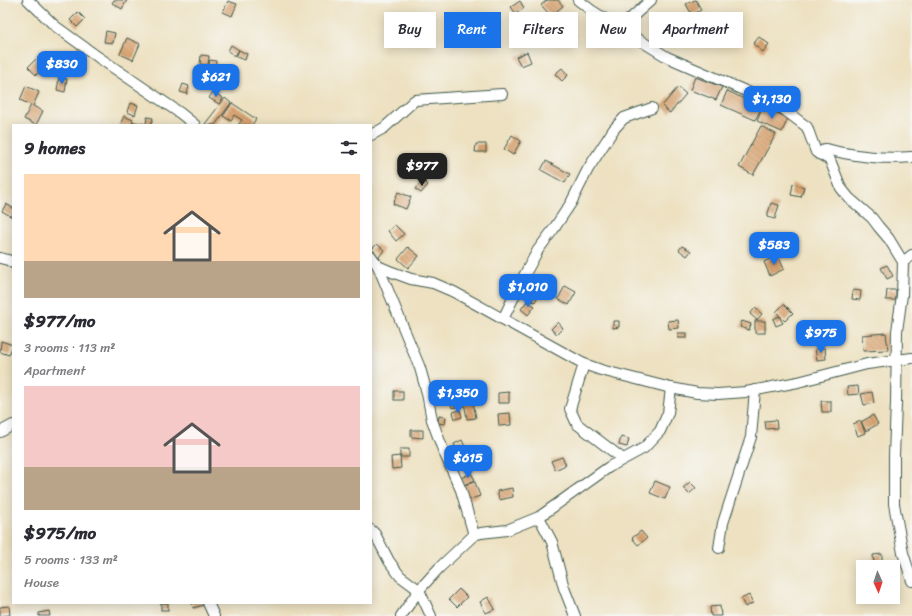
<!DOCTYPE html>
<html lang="en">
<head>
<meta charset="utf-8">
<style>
  body { margin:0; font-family:Sriracha,sans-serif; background:#f7f7f7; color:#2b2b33; height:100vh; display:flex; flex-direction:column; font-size:15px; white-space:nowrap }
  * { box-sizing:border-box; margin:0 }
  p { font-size:13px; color:#7c7c81 }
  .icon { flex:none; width:22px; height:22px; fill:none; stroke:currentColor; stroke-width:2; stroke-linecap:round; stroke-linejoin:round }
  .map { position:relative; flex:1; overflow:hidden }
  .drawer { position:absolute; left:12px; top:124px; width:360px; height:480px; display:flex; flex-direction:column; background:#fff; border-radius:0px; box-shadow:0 2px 10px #0003 }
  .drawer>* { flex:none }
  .hud { position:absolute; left:384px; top:12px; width:380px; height:36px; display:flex; gap:8px }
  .needle { width:26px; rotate:177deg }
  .tools { position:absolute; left:856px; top:560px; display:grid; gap:8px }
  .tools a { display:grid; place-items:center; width:44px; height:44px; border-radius:0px; background:#fff; box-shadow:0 2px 10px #0003; font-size:20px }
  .price { position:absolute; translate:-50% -34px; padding:0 9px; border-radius:8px; background:#1a73e8; color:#fff; font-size:13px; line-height:26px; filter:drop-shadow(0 1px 2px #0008) }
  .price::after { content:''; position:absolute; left:50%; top:24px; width:12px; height:9px; margin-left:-6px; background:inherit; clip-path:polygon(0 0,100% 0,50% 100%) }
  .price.on { background:#222; color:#fff }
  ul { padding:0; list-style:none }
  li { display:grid; align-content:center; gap:8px; height:212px; padding:0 12px }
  li span { display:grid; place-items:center; height:124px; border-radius:0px; color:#555 }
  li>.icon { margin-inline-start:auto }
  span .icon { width:72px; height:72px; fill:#fffc; stroke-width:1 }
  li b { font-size:17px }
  h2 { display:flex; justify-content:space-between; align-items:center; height:48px; padding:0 12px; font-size:17px }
  .pill { padding:0 14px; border-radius:0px; background:#fff; box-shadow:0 2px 10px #0003; font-size:14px; line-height:36px }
  .pill.on { background:#1a73e8; color:#fff }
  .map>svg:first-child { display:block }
  .building { fill:url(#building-back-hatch) }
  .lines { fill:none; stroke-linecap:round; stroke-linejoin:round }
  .street-casing { stroke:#3e5649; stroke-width:12 }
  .street { stroke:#fff; stroke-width:10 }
</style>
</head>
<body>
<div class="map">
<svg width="912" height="616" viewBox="0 0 912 616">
  <defs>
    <pattern id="building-back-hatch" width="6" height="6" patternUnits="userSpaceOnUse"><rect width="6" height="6" fill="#daa573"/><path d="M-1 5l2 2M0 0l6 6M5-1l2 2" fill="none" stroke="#b0885f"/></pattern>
  </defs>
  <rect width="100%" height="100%" fill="#f6f6f2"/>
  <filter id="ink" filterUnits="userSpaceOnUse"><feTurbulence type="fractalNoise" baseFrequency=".025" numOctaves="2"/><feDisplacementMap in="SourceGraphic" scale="8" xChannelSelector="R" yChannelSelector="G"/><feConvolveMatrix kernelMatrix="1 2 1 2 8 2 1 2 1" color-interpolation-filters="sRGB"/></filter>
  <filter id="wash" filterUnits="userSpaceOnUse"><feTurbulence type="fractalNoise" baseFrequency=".012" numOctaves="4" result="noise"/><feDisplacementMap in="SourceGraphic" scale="16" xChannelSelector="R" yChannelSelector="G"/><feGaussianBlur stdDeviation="0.9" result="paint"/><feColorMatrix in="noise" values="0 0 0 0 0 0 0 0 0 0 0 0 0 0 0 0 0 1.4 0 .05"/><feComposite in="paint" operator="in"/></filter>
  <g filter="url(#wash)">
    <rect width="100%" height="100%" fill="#ede1c1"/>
    <g id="blocks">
      <g class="building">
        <polygon points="114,0 127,0 122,9 112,3"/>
        <polygon points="547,0 558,0 563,6 551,16 541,5"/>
        <polygon points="695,0 696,0 701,10 692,15 686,4"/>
        <polygon points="228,1 237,4 232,16 223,12"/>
        <polygon points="520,1 524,8 516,14 511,7"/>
        <polygon points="78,12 85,19 77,27 70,20"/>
        <polygon points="545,23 548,29 541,33 538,26"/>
        <polygon points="570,29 576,36 569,42 563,34"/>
        <polygon points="106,31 115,33 113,43 104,42"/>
        <polygon points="759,37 769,44 763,52 753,44"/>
        <polygon points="127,38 140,44 133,60 120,54"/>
        <polygon points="231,45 239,50 235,56 228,51"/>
        <polygon points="239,50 247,54 245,60 236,57"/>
        <polygon points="527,52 531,62 521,66 516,57"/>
        <polygon points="201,55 209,56 208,65 200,64"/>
        <polygon points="37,58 45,66 36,75 28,67"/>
        <polygon points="210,60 216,61 215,70 208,68"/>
        <polygon points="562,68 568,75 562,81 555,74"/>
        <polygon points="695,77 722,87 716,100 690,90"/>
        <polygon points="59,78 67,79 65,92 57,90"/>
        <polygon points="183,84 189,86 187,94 180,92"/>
        <polygon points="26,86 39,92 33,106 43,111 36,125 24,119 31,105 20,100"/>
        <polygon points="678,87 686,94 670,113 662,106"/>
        <polygon points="727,91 762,107 755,120 721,105"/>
        <polygon points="213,92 223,98 219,104 209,98"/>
        <polygon points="225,98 231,103 215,125 206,125 205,124"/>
        <polygon points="130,103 138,105 135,115 127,112"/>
        <polygon points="232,103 256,119 252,125 238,125 242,120 234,115 231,121 223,116"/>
        <polygon points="763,107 788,118 782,132 757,121"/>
        <polygon points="124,116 133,120 132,125 120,125"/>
        <polygon points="147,117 153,118 151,125 133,125 134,122 146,124"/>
        <polygon points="761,126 776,134 753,175 739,167"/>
        <polygon points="512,135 521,141 513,155 504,149"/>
        <polygon points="476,144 486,144 486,152 475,152"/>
        <polygon points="546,161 570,174 565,183 541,170"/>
        <polygon points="423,180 428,185 421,193 415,189"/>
        <polygon points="793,184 804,187 801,197 791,195"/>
        <polygon points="398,192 411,197 406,209 393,204"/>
        <polygon points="771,203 779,205 775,219 767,217"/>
        <polygon points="6,204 13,208 13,214 12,217 2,211"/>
        <polygon points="395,225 404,234 396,241 388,231"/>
        <polygon points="786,239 791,247 781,252 777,243"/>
        <polygon points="760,241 765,250 757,254 752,245"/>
        <polygon points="377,244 384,250 379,257 371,250"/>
        <polygon points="682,246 691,251 687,256 679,250"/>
        <polygon points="408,247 419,256 408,268 398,259"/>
        <polygon points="778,255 784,269 770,276 764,262"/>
        <polygon points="887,265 893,276 887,279 881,268"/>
        <polygon points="565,286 576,292 569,305 558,299"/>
        <polygon points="532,287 541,290 535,302 527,299"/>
        <polygon points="853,290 861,291 860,300 852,299"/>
        <polygon points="887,290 896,290 896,300 886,300"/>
        <polygon points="527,301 535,306 528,315 521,309"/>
        <polygon points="784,304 793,313 785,321 776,312"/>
        <polygon points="755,308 762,314 757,320 750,314"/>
        <polygon points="779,316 783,323 776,326 773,319"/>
        <polygon points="678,320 679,328 669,329 668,321"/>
        <polygon points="613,321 619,321 619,327 613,328"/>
        <polygon points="742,321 751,324 749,330 740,327"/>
        <rect x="755" y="321" width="10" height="12"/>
        <polygon points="558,322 563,328 557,334 551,329"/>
        <rect x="678" y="333" width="9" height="5"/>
        <polygon points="886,333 888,350 863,351 862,335"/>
        <polygon points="1,341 13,345 9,355 0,352"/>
        <polygon points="825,348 826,359 817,360 815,349"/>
        <polygon points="858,386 859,394 848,395 847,387"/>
        <rect x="394" y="391" width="9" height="9"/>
        <polygon points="509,392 509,403 498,403 498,393"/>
        <polygon points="872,392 874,403 864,405 861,394"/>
        <polygon points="456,396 459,406 452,408 449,398"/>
        <polygon points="473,401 476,418 467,419 464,402"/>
        <polygon points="821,401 831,401 831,412 822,412"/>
        <polygon points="460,410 462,417 455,419 453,412"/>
        <polygon points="510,413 511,425 499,426 498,414"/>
        <polygon points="873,415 878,424 866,431 861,422"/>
        <polygon points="439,416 446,417 445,424 438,423"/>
        <polygon points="776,420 777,428 766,429 765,421"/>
        <polygon points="861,421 865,433 858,436 853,424"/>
        <polygon points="411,430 423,430 423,438 411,437"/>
        <polygon points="621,437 629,439 627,447 619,445"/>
        <polygon points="462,440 467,451 459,455 454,444"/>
        <rect x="400" y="449" width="9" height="8"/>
        <polygon points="400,456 401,468 392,469 391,457"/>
        <polygon points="562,457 566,465 555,470 551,461"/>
        <polygon points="471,473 475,480 464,485 461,478"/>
        <polygon points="655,481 670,487 665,499 650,493"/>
        <polygon points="475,482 480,496 468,500 464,485"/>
        <polygon points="690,482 696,488 689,494 683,488"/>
        <polygon points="512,488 513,497 499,500 497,491"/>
        <polygon points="641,531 647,538 638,545 632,538"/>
        <polygon points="882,554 882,561 874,563 873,555"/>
        <polygon points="459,589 467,597 457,607 449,599"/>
        <polygon points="749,595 753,603 745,607 741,599"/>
        <polygon points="488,597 495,609 486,613 480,602"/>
        <rect x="161" y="603" width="7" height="7"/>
        <polygon points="192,603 203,603 204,605 193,608"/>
        <polygon points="9,606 10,615 0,616 0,607"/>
        <polygon points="720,606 721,616 711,616 710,607"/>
        <polygon points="49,611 50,616 39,616 39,613"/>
      </g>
    </g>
  </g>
  <g filter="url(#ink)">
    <use href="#blocks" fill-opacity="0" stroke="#3e5649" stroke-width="1"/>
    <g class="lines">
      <defs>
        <g id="street">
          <polyline points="28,0 55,26 98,57 180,113 195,125"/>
          <polyline points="578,0 591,10 667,57 778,105 807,127 816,152 830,160 841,188 849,198 872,218 878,226 889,239 903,262"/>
          <polyline points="620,28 651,0"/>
          <polyline points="371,135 384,128 415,100 502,94"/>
          <path d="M819,154L825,149C832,150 837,152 844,153C865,157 890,159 912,157"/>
          <polyline points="912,255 903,262 902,295 897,331 896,403 894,456 894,504 903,553 912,581"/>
          <polyline points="371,256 378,266 392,272 411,279 433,283 454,292 584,364 601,370 671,388 697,393 718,394 746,392 798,382 867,364 912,358"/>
          <polyline points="0,258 8,260 13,263"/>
          <polyline points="378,266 420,368 427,393 432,420 443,450 461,490 474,535"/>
          <polyline points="503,319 525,274 538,250 553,230 571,203 588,169 614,129 624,118 652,108"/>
          <polyline points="584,364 570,409 577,424 623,459"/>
          <polyline points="0,432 13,425"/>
          <polyline points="539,517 552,542 564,588 575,616"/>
          <polyline points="371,530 375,534 389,561 400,576 419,590 431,616"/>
          <polyline points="719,548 723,523 751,437 755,390"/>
          <polyline points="208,603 214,616"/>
          <polyline points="401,616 419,590 439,568 474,535 481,533 507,530 539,517 609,467 644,448 660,431 668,413 671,388"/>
        </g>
      </defs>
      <use href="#street" class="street-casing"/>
      <use href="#street" class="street"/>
    </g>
  </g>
</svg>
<div class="tools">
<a><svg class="needle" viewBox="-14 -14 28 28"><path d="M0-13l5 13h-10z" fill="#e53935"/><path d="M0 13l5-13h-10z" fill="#7c7c81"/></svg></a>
</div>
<b class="price" style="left:62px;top:85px">$830</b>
<b class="price" style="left:216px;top:98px">$621</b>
<b class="price" style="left:772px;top:120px">$1,130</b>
<b class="price on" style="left:422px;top:187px">$977</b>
<b class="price" style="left:774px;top:266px">$583</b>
<b class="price" style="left:528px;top:308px">$1,010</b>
<b class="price" style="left:821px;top:354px">$975</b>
<b class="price" style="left:458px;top:414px">$1,350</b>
<b class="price" style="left:468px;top:479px">$615</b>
<div class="hud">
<a class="pill">Buy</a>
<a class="pill on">Rent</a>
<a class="pill">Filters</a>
<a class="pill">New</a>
<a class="pill">Apartment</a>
</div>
<section class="drawer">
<h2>9 homes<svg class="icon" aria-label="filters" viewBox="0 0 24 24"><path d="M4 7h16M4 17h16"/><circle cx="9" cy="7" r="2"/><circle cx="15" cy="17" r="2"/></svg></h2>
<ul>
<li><span style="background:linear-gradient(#ffd9b3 70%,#b9a48a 0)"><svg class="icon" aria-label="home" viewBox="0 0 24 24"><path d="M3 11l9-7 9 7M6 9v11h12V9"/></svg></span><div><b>$977/mo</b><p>3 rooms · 113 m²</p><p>Apartment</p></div></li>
<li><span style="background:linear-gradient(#f6c9c9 65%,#b9a48a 0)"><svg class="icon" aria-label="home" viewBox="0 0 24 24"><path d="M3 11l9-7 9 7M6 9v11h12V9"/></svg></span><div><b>$975/mo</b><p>5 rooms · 133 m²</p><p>House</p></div></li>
</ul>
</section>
</div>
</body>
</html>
